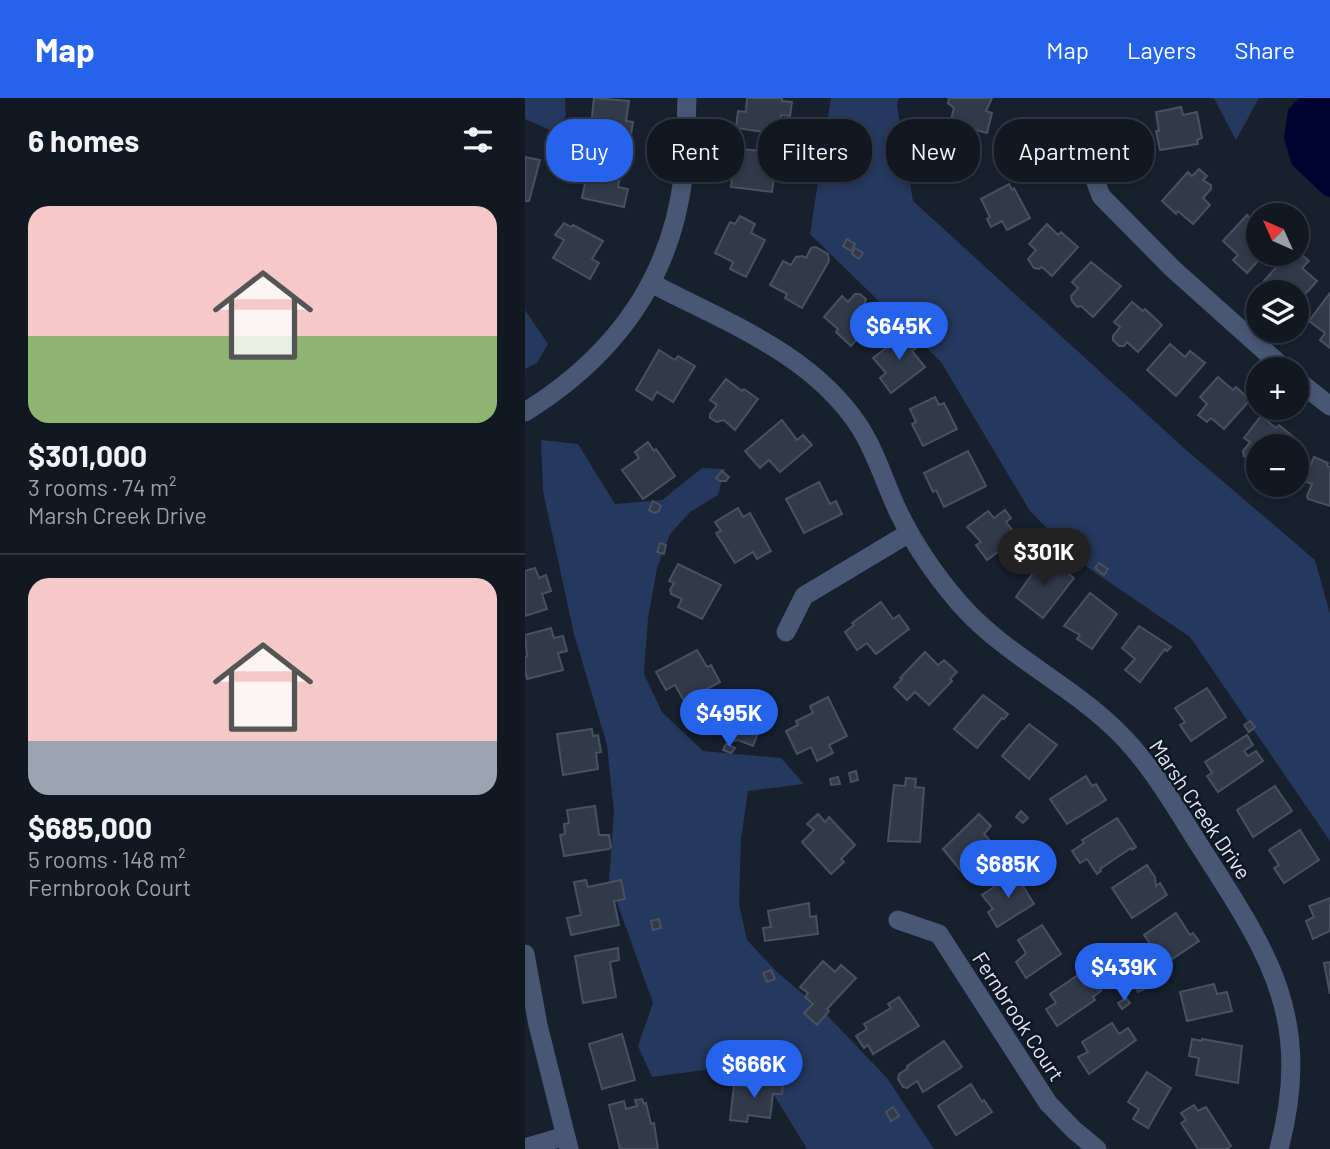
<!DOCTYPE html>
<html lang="en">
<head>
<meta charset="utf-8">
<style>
  body { margin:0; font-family:Barlow,sans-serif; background:#1f252f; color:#f1f3f6; height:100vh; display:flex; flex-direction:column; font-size:26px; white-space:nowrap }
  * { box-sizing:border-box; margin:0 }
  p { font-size:23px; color:#9ca0a5 }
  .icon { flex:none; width:38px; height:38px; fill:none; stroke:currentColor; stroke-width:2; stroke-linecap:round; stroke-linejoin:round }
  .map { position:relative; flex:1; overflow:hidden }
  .drawer { display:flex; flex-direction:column; background:#121822; width:525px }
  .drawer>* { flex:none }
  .banner { position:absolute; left:21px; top:21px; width:665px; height:63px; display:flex; gap:14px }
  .needle { width:46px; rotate:315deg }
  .fabs { position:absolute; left:721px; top:105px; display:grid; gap:14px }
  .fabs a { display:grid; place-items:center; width:63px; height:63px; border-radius:50%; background:#121822; box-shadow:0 4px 10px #0003,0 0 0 2px #313740; font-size:35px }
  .price { position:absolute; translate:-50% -60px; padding:0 16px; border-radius:24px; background:#2563eb; color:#fff; font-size:23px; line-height:46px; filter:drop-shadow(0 2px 4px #0008) }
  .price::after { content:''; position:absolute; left:50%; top:42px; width:21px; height:16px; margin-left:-10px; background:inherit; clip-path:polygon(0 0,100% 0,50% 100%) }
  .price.selected { background:#222; color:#fff }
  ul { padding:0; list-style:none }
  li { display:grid; align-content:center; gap:14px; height:371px; padding:0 28px }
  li+li { border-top:2px solid #313740 }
  li span { display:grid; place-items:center; height:217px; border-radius:21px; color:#555 }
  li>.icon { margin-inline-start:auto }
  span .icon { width:126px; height:126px; fill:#fffc; stroke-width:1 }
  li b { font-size:30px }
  h2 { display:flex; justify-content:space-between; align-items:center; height:84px; padding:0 28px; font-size:30px }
  .chip { padding:0 24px; border-radius:28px; background:#121822; box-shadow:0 4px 10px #0003,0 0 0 2px #313740; font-size:24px; line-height:63px }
  .chip.selected { background:#2563eb; color:#fff }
  header { display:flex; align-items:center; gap:42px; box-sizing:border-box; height:98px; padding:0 35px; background:#2563eb; color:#fff }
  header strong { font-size:33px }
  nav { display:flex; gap:38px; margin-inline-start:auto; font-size:24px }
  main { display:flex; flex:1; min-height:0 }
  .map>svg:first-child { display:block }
  .green { fill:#25385d }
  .water { fill:#00022f }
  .building { fill:#323a4a; stroke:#485162; stroke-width:2 }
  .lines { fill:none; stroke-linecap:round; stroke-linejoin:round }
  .minor { stroke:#485774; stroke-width:19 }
  .tertiary { stroke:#485774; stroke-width:19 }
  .labels { text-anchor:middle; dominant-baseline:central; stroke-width:5; stroke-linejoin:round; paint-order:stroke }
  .street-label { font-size:21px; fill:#e2e7f2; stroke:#0f1624 }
</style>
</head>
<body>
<header>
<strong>Map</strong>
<nav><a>Map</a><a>Layers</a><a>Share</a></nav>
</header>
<main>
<section class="drawer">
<h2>6 homes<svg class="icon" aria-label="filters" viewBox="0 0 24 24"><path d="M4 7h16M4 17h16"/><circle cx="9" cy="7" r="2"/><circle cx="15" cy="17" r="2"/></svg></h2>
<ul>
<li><span style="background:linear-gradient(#f6c9c9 60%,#8fb573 0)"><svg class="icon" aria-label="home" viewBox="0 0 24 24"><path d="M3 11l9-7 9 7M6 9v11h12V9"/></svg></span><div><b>$301,000</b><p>3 rooms · 74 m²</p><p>Marsh Creek Drive</p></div></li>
<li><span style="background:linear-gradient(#f6c9c9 75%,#9aa5b1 0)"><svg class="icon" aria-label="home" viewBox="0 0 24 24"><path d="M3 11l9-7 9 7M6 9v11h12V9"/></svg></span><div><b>$685,000</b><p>5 rooms · 148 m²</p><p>Fernbrook Court</p></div></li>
</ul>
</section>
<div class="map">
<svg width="805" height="1051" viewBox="0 0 805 1051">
  <rect width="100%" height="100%" fill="#18202e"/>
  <g class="green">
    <polygon points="0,0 40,0 41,17 32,35 0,21"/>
    <polygon points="306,0 374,0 372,7 388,103 660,351 790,462 805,516 805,743 665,539 556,465 505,413 416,264 285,136"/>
    <polygon points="689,0 734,0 711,42"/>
    <polygon points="0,212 23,246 12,265 0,271"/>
    <polygon points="16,342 53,346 90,406 137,402 177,370 200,371 193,397 165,414 145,436 132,470 123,520 119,576 137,614 178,653 256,660 279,686 223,693 216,741 214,806 222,842 252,874 297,912 362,980 409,1051 282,1051 227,961 179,972 127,979 113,948 128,905 84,782 89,715 82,647 49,536 18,393"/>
  </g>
  <polygon class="water" points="774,0 805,0 805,99 799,97 767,67 759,41 763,12"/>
  <g class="building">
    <polygon points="69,0 104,3 101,23 108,24 105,43 65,38"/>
    <polygon points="222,0 257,0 257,3 267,4 265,18 256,17 254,36 211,30 213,13 221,14"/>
    <polygon points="424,0 467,0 461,13 467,15 462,35 425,25 429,10 423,5"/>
    <polygon points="656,9 658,17 672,14 677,40 672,42 673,46 635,52 631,33 634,33 631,14"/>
    <polygon points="218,51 252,55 247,94 206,89 208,69 215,70"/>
    <polygon points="0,59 15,62 4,103 0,103"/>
    <polygon points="65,62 97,68 93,89 103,91 99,109 57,100"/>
    <polygon points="674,71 682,78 678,82 686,87 686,91 678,100 685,107 668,126 653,113 651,116 637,103 663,74 667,78"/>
    <polygon points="484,86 487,92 489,90 505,120 482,132 477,123 466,129 462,121 465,119 456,101"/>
    <polygon points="722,117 733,128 733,156 739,156 722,175 708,162 713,157 698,143"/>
    <polygon points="215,118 230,126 226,135 240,142 221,179 205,171 208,164 190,155 205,124 210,126"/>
    <polygon points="39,125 46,129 48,127 78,143 67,161 74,165 65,181 28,160 39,142 30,137"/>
    <polygon points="522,126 533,137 536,134 553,149 527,178 517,169 514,171 509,170 503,161 511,152 504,146"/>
    <polygon points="322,141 330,146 326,153 318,148"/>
    <polygon points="291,149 303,156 304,163 277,210 260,200 262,196 245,187 258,163 266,167 271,159 277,158 281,160 286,150"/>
    <polygon points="330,150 338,155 334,161 327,156"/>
    <polygon points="772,153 784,163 777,170 792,183 772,205 772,194 752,194 739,183 762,157 766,160 772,156"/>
    <polygon points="566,164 596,188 568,219 556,208 552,209 547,203 546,198 553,190 547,184"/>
    <polygon points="805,195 805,250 795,242 800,235 784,223"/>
    <polygon points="330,196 335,196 341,201 339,208 351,219 326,248 311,234 313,231 299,219 317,198 323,204"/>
    <polygon points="607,204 618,213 620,211 637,227 613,254 602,244 599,248 594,248 588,242 588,238 595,229 589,224"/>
    <polygon points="382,234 394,248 387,253 400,269 366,295 355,280 361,275 348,260"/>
    <polygon points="645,246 660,259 665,253 680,265 651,298 622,272"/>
    <polygon points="134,252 150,262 153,258 170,268 148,304 132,294 127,302 111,292"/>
    <polygon points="693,279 708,292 711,289 725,302 699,331 686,320 682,324 673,317 682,306 675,299"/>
    <polygon points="201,281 217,293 219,291 233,301 210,332 199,322 192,324 185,320 185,316 192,307 185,302"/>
    <polygon points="410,299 414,307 419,305 432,331 398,348 387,326 391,324 385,311"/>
    <polygon points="736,318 751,330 754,327 770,340 763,348 733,348 733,365 719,358 718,353 725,344 719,340"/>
    <polygon points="257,322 272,342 278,337 287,347 255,374 244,362 235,370 220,353"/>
    <polygon points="123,344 129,353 131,351 150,378 118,401 97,372 114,360 110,354"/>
    <polygon points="443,353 461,388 419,409 411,392 408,394 399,375"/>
    <polygon points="789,359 803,365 802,368 805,369 805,408 783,401 782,398 787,386 779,383"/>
    <polygon points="197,373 204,379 201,383 195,383 191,380"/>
    <polygon points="294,384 305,406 311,403 317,416 279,435 261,401"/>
    <polygon points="128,403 136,408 134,413 129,415 124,412"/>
    <polygon points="213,410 218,419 225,415 246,453 232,461 228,454 210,465 191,435 196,433 190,424"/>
    <polygon points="480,412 486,420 481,424 493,439 462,462 451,447 456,444 442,429 463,413 469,420"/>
    <polygon points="135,445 141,447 139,456 132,454"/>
    <polygon points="517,462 530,472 533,468 549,480 518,520 491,499"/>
    <polygon points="574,465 583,471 579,477 570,470"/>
    <polygon points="153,466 196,487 177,521 153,509 157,501 146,496 145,492 149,485 144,483"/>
    <polygon points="10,470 14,480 21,477 26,493 17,496 22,511 0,518 0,473"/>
    <polygon points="565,495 592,516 567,551 552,541 555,537 539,528"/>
    <polygon points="356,504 368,521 374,517 384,531 351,556 342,545 332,552 320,534 329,527 327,525"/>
    <polygon points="614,528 646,549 642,553 640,551 615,584 600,572 610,561 597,550"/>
    <polygon points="26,530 29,540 38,538 42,553 33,555 38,572 2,581 0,573 0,559 2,558 0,537"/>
    <polygon points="172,552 182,569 186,567 195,584 159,603 150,587 141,592 131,574"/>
    <polygon points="400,554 413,567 419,562 432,574 425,581 427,583 404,607 390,594 382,602 369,589 377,581 375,580"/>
    <polygon points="682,590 701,619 666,643 655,627 660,624 650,610"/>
    <polygon points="458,597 483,616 479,621 477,620 452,650 429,631"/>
    <polygon points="206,599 223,605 224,601 243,608 228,648 213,642 210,643 203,641 203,634 200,633 203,625 198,623"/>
    <polygon points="303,599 322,638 304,647 308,655 292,663 286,649 272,656 261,633 273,627 271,623 288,615 285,608"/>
    <polygon points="725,623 730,629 724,634 719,627"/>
    <polygon points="504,626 532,647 504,681 477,658"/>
    <polygon points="67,631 68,638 73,637 76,654 71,655 73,671 38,677 32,636"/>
    <polygon points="722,637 728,647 719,653 723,658 731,653 738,663 693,694 682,678 687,675 680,664"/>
    <polygon points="201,646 210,650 208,653 206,655 198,652"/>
    <polygon points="331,673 333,682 326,684 324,675"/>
    <polygon points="561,678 567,688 571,686 581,702 542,726 525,701"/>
    <polygon points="313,679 315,686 306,687 305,681"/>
    <polygon points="381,680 391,681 390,689 399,690 395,744 363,743 369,687 380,688"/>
    <polygon points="750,688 767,713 728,739 712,712"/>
    <polygon points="70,708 74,737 84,737 86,749 84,751 39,758 35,737 40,736 39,726 44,725 42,712"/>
    <polygon points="496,713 503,720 498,725 491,719"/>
    <polygon points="293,716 300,724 304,719 330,747 316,761 319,764 306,776 277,744 289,732 282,726"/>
    <polygon points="454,716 466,728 459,736 471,749 441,779 418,751"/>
    <polygon points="592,720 611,749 607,752 606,750 575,771 576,773 572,776 562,761 555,765 547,753 559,745 557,742"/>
    <polygon points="775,732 794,762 759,785 749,770 754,767 744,752"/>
    <polygon points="622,767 630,779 631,788 635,785 642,797 607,820 587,790"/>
    <polygon points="490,775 509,806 472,829 463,814 468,811 457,797"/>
    <polygon points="61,782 63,789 96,782 100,801 89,803 94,827 46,837 42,820 56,817 49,784"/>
    <polygon points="805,800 805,833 788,841 781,823 789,819 784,808"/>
    <polygon points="284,805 285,819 291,818 293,836 240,843 238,830 246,829 243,813"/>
    <polygon points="651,815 665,837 668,835 674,843 634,870 623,853 628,850 619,837"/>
    <polygon points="134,821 136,830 128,832 126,823"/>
    <polygon points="517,827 536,856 501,880 491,864 501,855 493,842"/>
    <polygon points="93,850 94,862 85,864 91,899 58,905 50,858"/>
    <polygon points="298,863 310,874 316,867 331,880 302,911 304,913 292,927 279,915 288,906 280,899 283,895 275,889"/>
    <polygon points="805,864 805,896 799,865"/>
    <polygon points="246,872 250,881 242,884 238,875"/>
    <polygon points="553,877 560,887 569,881 576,893 568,899 570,902 532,928 521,911 531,905 525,896"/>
    <polygon points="618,884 621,890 613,894 610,888"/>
    <polygon points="689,886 692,896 702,894 707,913 662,923 655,894"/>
    <polygon points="374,899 394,928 348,956 343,947 339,950 331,938 342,931 339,926 366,910 363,906"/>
    <polygon points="601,900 605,905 597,911 593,905"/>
    <polygon points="587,925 594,936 603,930 611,942 564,976 553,959 563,954 557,944"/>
    <polygon points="97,936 110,982 77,991 64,946"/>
    <polygon points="667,941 677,943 677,941 717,948 713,985 671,977 674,960 664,958"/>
    <polygon points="419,943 437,969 398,994 392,983 382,990 378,989 373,981 374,976 383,970 382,968"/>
    <polygon points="622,974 646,990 623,1030 608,1021 614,1011 603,1004"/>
    <polygon points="228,978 241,980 240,986 258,987 257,996 248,996 245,1020 223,1017 222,1024 205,1022 209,987 226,989"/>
    <polygon points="446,986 457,1004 459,1002 467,1014 431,1037 413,1008"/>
    <polygon points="117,1001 119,1006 121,1005 126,1026 129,1025 133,1051 95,1051 84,1007 99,1003 101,1011 112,1008 110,1002"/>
    <polygon points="669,1007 673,1013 681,1009 706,1048 702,1051 673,1051 656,1025 661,1022 656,1015"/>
    <polygon points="368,1009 374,1018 366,1023 361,1014"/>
  </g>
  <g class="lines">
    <g class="minor">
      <polyline points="563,63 576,98 648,171 760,271"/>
      <path d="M126,185C200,224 286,255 334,328C351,354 359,383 372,411C388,445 410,477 435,506C479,556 541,584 589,630C624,663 648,705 673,745C742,853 789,917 754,1051"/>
      <polyline points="772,282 805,308"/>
      <path d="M0,314C87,260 145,185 158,80C161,54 161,26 162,0"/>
      <polyline points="261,534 279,498 384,435"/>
      <polyline points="373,822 414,836 523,1005 549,1032 572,1051"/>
      <polyline points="0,1050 40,1038"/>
    </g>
    <polyline class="tertiary" points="0,856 13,927 44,1051"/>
  </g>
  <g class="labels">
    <g class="street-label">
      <text transform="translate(676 711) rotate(56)">Marsh Creek Drive</text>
      <text transform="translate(494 918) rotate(57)">Fernbrook Court</text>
    </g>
  </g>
</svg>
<div class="fabs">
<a><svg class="needle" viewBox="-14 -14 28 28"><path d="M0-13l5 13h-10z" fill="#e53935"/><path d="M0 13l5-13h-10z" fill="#9ca0a5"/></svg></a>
<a><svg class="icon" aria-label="layers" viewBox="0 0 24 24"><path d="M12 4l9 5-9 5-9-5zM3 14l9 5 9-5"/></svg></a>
<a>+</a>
<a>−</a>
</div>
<b class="price" style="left:374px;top:264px">$645K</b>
<b class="price selected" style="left:519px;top:490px">$301K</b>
<b class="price" style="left:204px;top:651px">$495K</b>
<b class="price" style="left:483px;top:802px">$685K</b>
<b class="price" style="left:599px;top:905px">$439K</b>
<b class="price" style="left:229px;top:1002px">$666K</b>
<div class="banner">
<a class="chip selected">Buy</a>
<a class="chip">Rent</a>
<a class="chip">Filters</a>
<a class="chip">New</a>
<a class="chip">Apartment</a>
</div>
</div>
</main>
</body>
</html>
